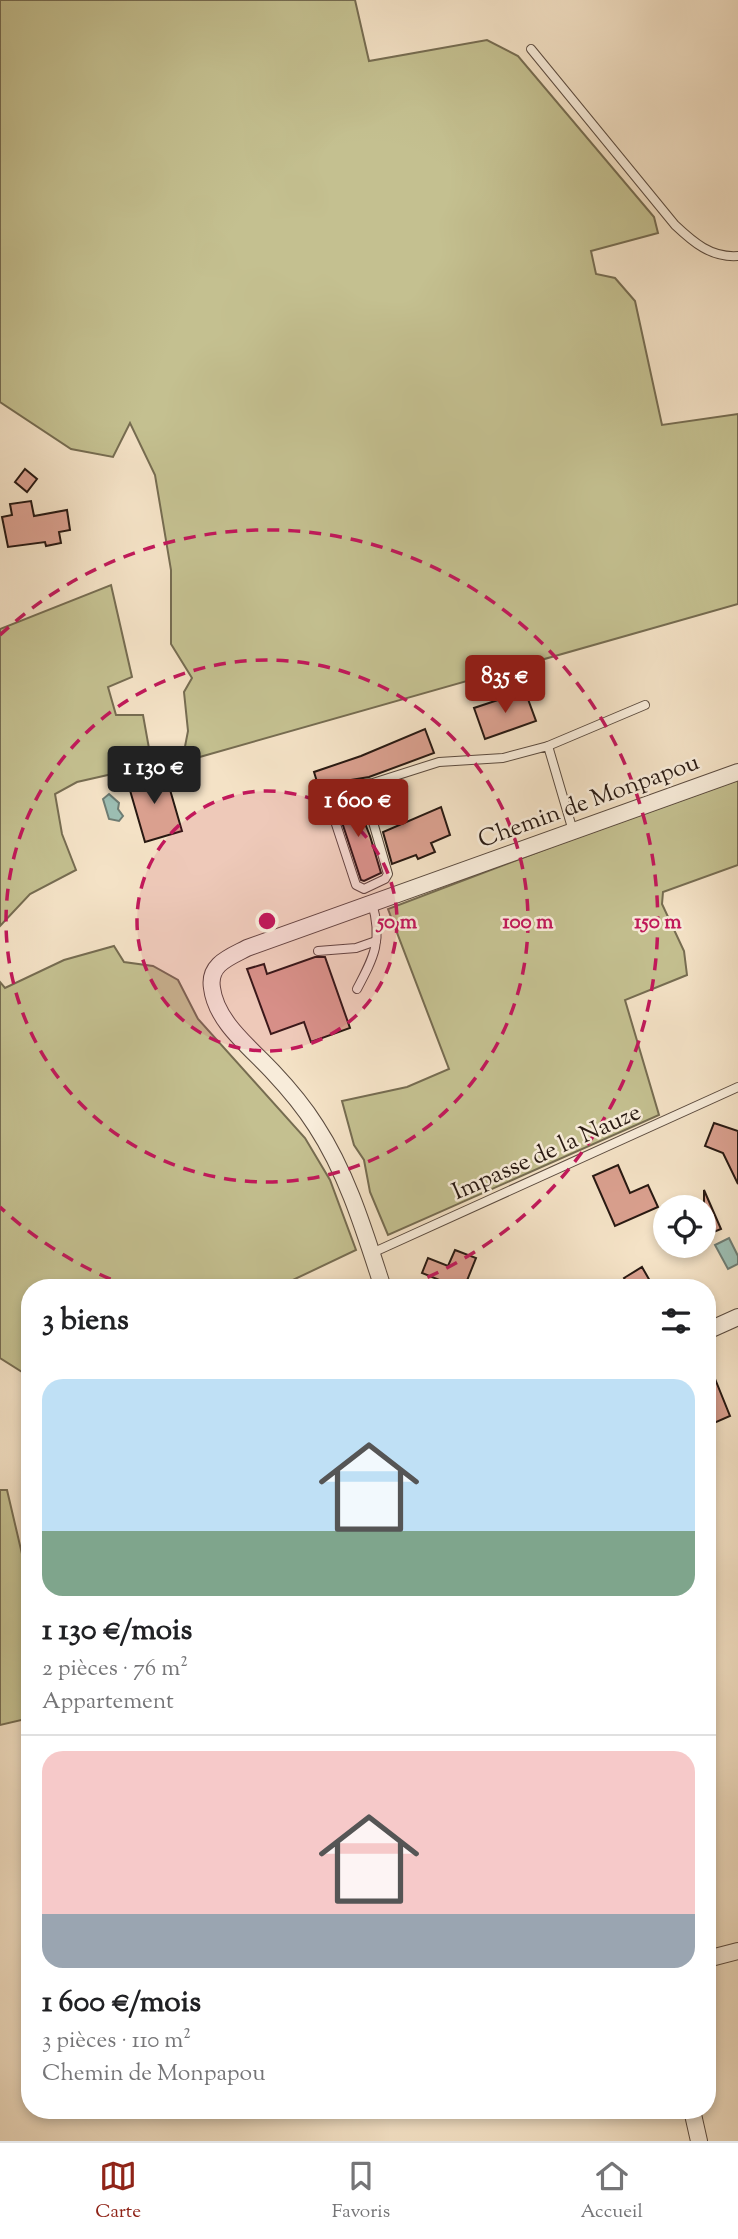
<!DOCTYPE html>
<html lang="fr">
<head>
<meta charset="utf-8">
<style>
  body { margin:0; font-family:"Sorts Mill Goudy",serif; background:#f2f2f2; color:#202124; height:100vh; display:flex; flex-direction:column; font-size:26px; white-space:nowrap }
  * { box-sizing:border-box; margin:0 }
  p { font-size:23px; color:#757577 }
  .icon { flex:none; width:38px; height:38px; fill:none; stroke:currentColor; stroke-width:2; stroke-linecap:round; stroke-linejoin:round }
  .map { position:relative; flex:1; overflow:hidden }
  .drawer { position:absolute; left:21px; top:1279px; width:695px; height:840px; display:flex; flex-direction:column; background:#fff; border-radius:28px; box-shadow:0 4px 10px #0003 }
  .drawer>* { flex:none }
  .buttons { position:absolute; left:653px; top:1195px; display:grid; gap:14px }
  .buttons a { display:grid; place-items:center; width:63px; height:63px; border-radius:50%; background:#fff; box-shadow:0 4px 10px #0003; font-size:35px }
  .price { position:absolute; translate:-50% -60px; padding:0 16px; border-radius:7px; background:#8f2418; color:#fff; font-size:23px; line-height:46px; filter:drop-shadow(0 2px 4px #0008) }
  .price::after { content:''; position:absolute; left:50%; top:42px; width:21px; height:16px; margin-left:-10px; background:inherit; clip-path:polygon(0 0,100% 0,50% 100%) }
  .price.active { background:#222; color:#fff }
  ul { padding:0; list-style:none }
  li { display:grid; align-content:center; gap:14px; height:371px; padding:0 21px }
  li+li { border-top:2px solid #e0e0e0 }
  li span { display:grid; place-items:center; height:217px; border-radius:21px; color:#555 }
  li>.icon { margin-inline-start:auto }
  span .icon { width:126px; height:126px; fill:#fffc; stroke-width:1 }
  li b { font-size:30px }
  h2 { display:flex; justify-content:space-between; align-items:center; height:84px; padding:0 21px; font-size:30px }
  .menu { display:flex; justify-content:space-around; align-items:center; height:98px; border-top:2px solid #e0e0e0; background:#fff; font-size:19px; color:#757577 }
  .menu a { display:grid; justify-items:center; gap:4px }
  .menu .active { color:#8f2418 }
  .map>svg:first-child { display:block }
  .green { fill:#c4c090; stroke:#766c51; stroke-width:2 }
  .water { fill:#9cbeb3; stroke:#6e7c73; stroke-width:2 }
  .building { fill:#daa08f; stroke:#281912; stroke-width:2 }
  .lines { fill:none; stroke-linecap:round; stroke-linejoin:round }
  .lane-casing { stroke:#5b4b3f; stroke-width:10 }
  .street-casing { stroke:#5b4b3f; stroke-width:18 }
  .lane { stroke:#f8ecda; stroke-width:8 }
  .street { stroke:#f8ecda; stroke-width:16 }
  .ring { fill:none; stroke:#c2185b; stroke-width:3.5; stroke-dasharray:12 9 }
  .labels { text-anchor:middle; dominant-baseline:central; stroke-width:5; stroke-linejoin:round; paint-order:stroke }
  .street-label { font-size:24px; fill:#281912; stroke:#f8ecda }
  .centre { fill:#c2185b; stroke:#f8ecda; stroke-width:3.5 }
  .ring-label { font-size:21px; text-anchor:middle; font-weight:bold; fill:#c2185b; stroke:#f8ecda; stroke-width:5; stroke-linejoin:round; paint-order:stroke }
</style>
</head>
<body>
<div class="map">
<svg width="738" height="2141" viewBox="0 0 738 2141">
  <rect width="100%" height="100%" fill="#f4e2c6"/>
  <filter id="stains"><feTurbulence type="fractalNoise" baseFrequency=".00286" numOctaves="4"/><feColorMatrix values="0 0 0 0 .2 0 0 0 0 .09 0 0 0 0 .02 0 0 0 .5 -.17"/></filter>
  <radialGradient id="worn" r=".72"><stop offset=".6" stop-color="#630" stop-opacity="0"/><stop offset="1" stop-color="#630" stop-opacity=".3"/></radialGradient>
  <g class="green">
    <polygon points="0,0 355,0 369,61 487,40 518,56 654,217 658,233 591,251 596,274 615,278 635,301 662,425 738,414 738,604 182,762 188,731 184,692 192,678 171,644 171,570 155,475 130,423 113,457 71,449 0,402"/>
    <polygon points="111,585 132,677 108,687 116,715 143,715 152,765 77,782 55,794 62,834 76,870 30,894 0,926 0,629"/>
    <polygon points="738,780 738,865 663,892 662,904 684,951 687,975 625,1000 659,1115 388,1235 370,1192 364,1160 354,1145 342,1101 407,1087 449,1069 388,909 559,844"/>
    <polygon points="114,946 124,962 153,966 178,980 198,1019 305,1138 330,1180 356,1250 276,1288 30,1288 30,1377 0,1358 0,982 5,988 64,960"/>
    <polygon points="0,1490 7,1490 30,1588 30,1718 0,1725"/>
  </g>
  <g class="water">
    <polygon points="109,794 119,803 118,809 123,816 119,821 109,819 103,799"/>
    <polygon points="729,1238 738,1256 738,1264 728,1269 715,1245"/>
  </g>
  <g class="building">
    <polygon points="25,469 37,479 27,492 15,482"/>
    <polygon points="31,501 34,516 67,510 70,530 59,532 61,543 46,546 45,542 8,547 2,517 12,515 10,504"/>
    <polygon points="525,691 536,721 485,739 474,708"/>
    <polygon points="425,729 434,753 369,777 345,781 329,791 326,782 318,785 314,772 361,756"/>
    <polygon points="164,769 182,831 145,842 127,780"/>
    <polygon points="350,793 361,822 364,821 370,836 381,873 364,881 361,880 336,804 341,798"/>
    <polygon points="441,807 450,835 431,843 435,852 418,859 416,855 392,864 383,832"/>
    <polygon points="315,957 325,957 350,1028 311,1042 304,1022 271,1034 247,969 264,964 267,974"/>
    <polygon points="714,1123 738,1131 738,1184 723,1153 705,1146"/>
    <polygon points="618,1165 630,1193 648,1185 658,1207 615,1226 593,1176"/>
    <polygon points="704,1190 721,1229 709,1234 704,1221"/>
    <polygon points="455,1250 476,1258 464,1288 445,1288 447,1283 422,1273 428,1258 448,1266"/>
    <polygon points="642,1267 654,1288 630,1288 624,1278"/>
    <polygon points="707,1359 730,1416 714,1423 707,1408"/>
  </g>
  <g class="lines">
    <defs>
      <g id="lane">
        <path d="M531,49L675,225C693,242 711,258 738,256"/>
        <polyline points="548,746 645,705"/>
        <path d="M373,783C355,785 337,785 329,803L356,885L364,889L385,879L388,874L364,791L373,783L439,762L503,758L548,746L573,831"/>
        <polyline points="318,951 356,948 376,941"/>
        <path d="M357,989C374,957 383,940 372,903"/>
        <polyline points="372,1253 738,1087"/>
      </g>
      <g id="street">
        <path d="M383,1288C365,1233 348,1175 316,1126C304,1107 289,1089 273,1072C251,1048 216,1022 212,988C208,964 230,957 247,948L738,772"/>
        <polyline points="707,1331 738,1317"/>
        <polyline points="707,1959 738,1951"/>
        <polyline points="692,2110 699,2141"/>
      </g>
    </defs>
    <use href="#lane" class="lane-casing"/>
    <use href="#street" class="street-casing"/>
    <use href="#lane" class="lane"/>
    <use href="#street" class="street"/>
  </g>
  <circle cx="267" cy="921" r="130" fill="#c2185b" fill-opacity=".12"/>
  <g class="ring">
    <circle cx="267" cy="921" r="130"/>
    <circle cx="267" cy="921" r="261"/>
    <path d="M130 1287A391 391 0 0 1 0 1207M0 635A391 391 0 1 1 404 1287"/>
  </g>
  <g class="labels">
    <g class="street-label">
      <text transform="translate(589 802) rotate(-20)">Chemin de Monpapou</text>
      <text transform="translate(547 1153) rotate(-24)">Impasse de la Nauze</text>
    </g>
  </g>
  <circle cx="267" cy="921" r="10" class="centre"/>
  <g class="ring-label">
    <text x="397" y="928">50 m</text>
    <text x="528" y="928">100 m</text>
    <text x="658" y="928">150 m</text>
  </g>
  <rect width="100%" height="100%" filter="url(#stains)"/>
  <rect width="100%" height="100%" fill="url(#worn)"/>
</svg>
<div class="buttons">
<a><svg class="icon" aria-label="locate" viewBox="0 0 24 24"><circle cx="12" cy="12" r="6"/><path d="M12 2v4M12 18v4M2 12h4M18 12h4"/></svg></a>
</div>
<b class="price" style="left:505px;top:715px">835 €</b>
<b class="price active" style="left:154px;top:806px">1 130 €</b>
<b class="price" style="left:358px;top:839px">1 600 €</b>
<section class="drawer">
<h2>3 biens<svg class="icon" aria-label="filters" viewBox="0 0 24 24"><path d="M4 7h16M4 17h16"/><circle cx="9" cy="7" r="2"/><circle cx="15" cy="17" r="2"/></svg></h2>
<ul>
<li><span style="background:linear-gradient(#bfe0f5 70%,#7fa58c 0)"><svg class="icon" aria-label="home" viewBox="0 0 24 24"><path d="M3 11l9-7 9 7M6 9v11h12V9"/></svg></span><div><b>1 130 €/mois</b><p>2 pièces · 76 m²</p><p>Appartement</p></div></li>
<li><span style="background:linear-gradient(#f6c9c9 75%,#9aa5b1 0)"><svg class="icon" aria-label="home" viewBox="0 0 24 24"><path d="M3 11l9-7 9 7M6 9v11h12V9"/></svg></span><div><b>1 600 €/mois</b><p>3 pièces · 110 m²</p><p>Chemin de Monpapou</p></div></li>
</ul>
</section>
</div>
<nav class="menu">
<a class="active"><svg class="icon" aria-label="map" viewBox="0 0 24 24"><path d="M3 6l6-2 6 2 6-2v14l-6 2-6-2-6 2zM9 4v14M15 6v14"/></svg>Carte</a>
<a><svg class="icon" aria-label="saved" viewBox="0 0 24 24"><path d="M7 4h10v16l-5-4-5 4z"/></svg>Favoris</a>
<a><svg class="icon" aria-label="home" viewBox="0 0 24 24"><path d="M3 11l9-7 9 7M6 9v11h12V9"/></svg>Accueil</a>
</nav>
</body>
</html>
